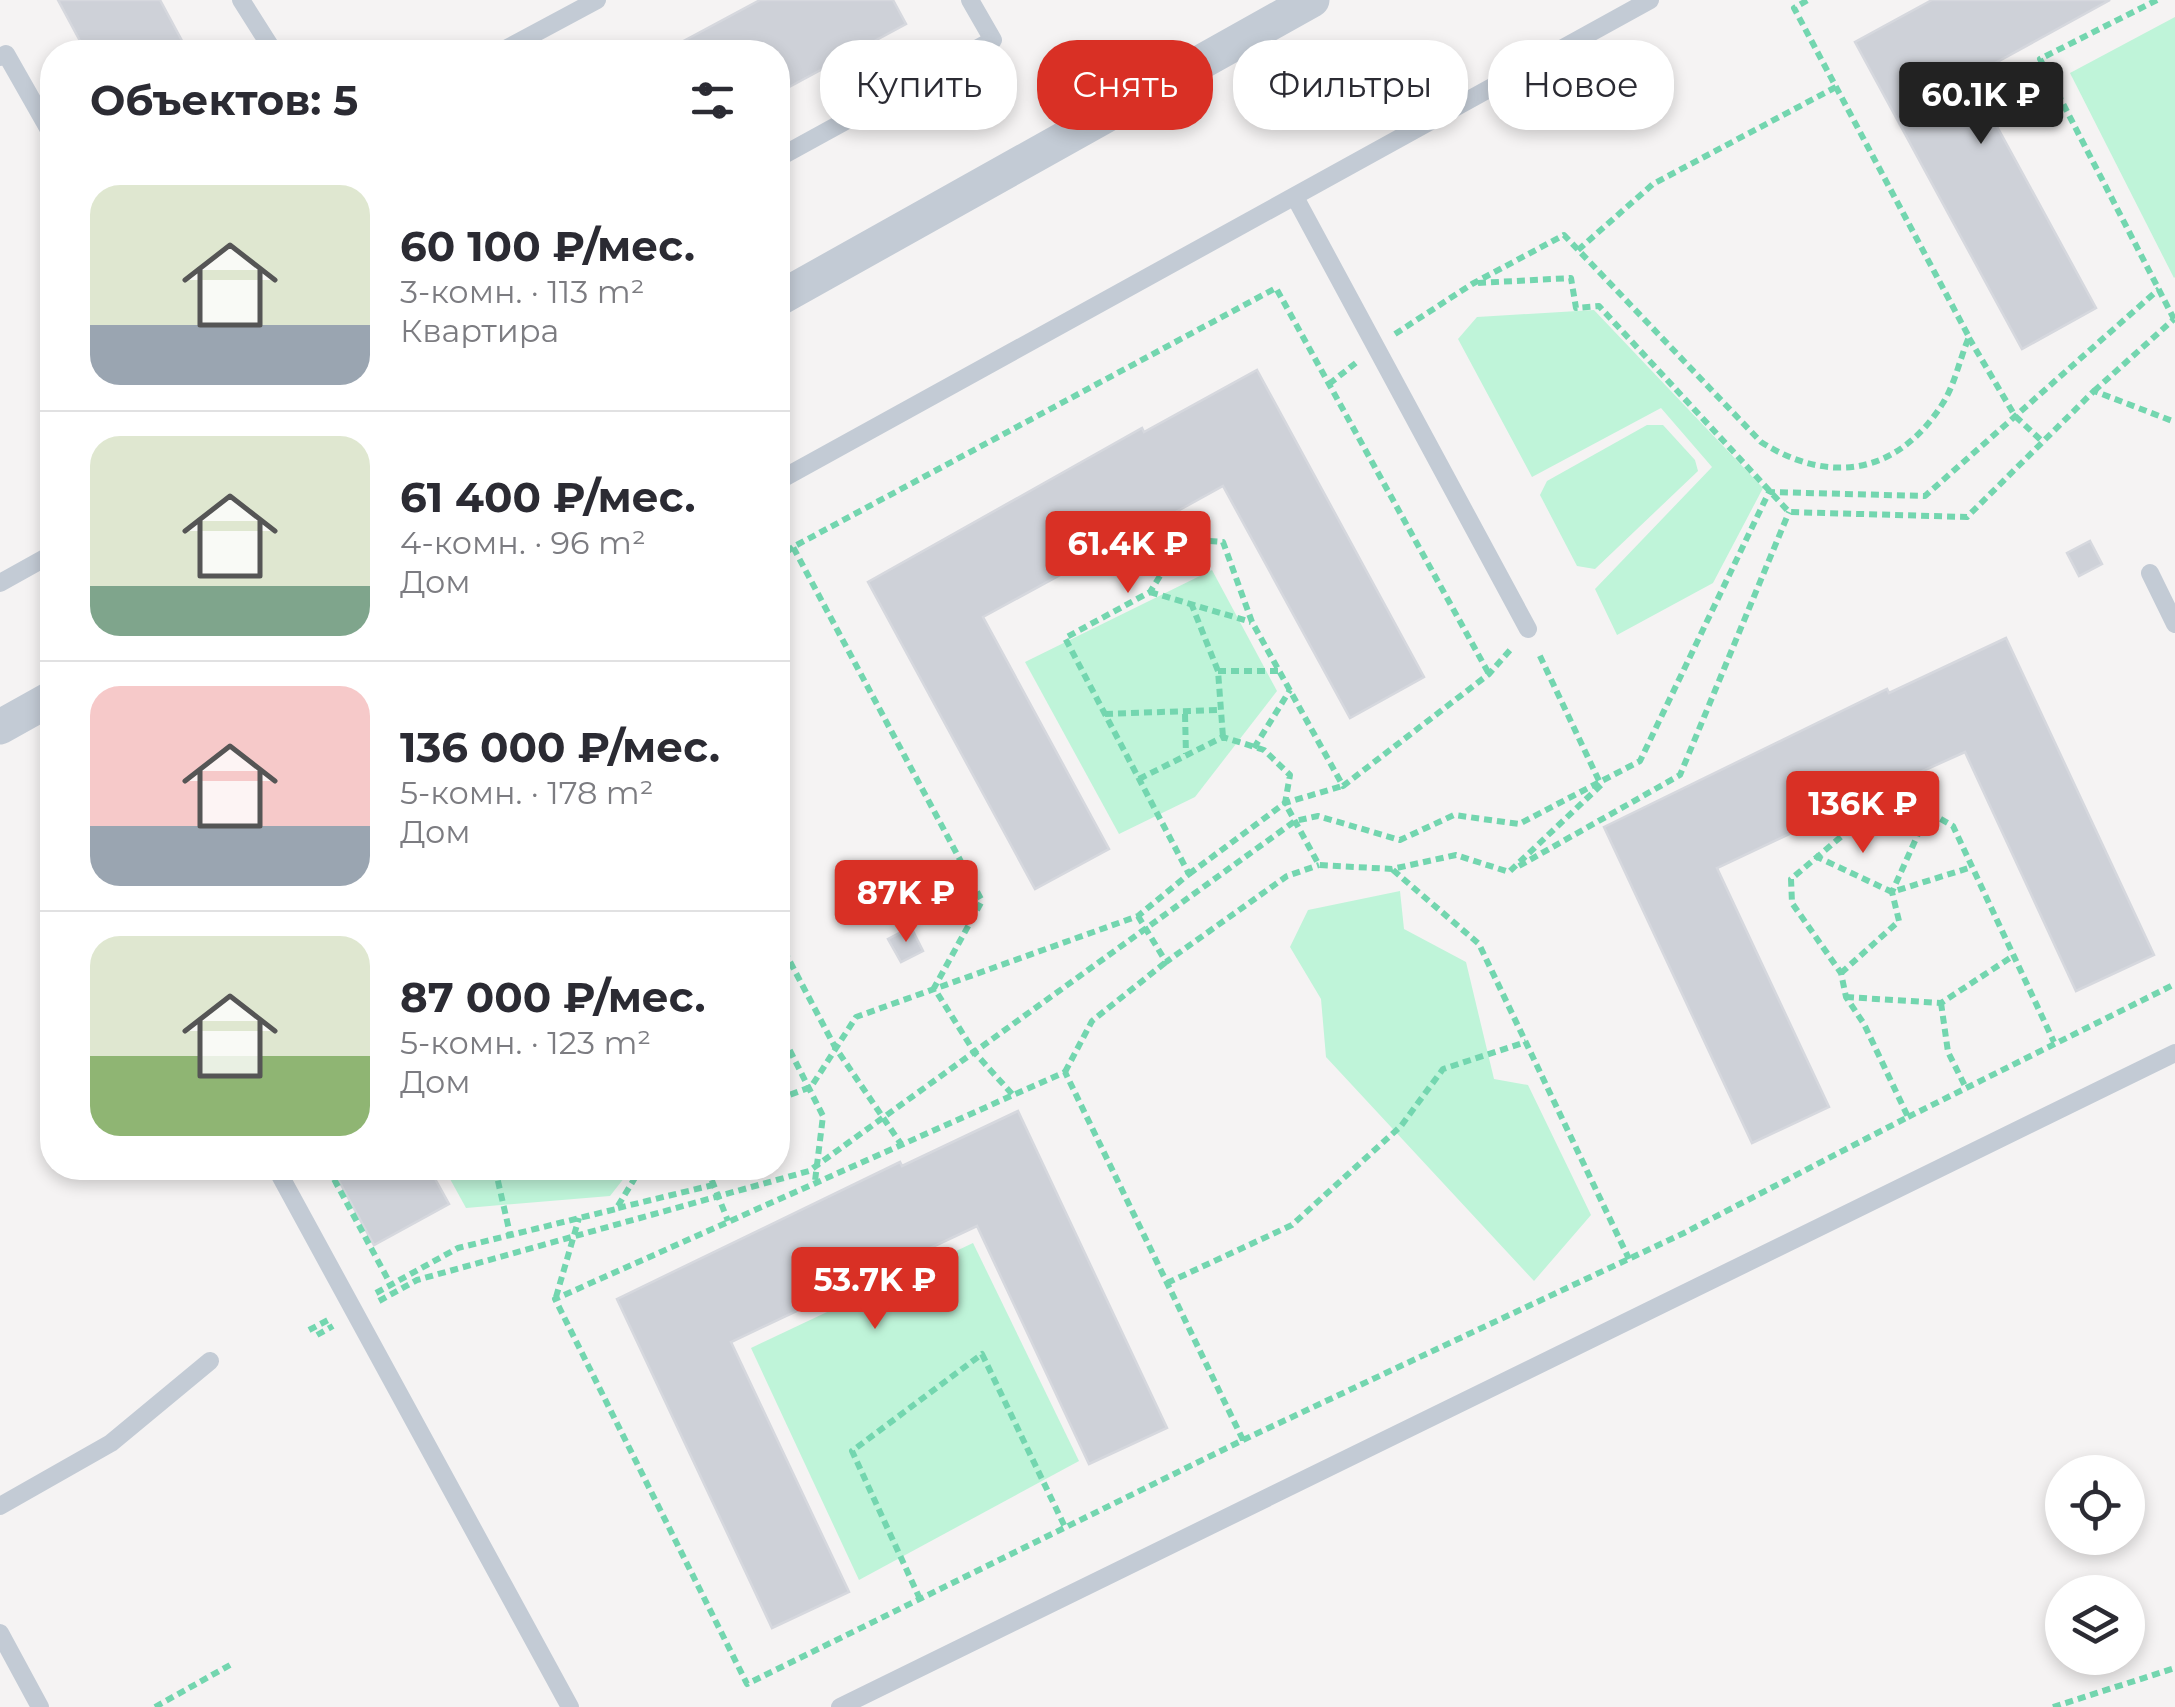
<!DOCTYPE html>
<html lang="ru">
<head>
<meta charset="utf-8">
<style>
  body { margin:0; font-family:Montserrat,sans-serif; background:#f2f2f3; color:#2b2b33; height:100vh; display:flex; flex-direction:column; font-size:38px; white-space:nowrap }
  * { box-sizing:border-box; margin:0 }
  p { font-size:32px; color:#7c7c81 }
  .icon { flex:none; width:55px; height:55px; fill:none; stroke:currentColor; stroke-width:2; stroke-linecap:round; stroke-linejoin:round }
  .map { position:relative; flex:1; overflow:hidden }
  .drawer { position:absolute; left:40px; top:40px; width:750px; height:1140px; display:flex; flex-direction:column; background:#fff; border-radius:40px; box-shadow:0 5px 15px #0003 }
  .drawer>* { flex:none }
  .banner { position:absolute; left:820px; top:40px; width:950px; height:90px; display:flex; gap:20px }
  .tools { position:absolute; left:2045px; top:1455px; display:grid; gap:20px }
  .tools a { display:grid; place-items:center; width:100px; height:100px; border-radius:50%; background:#fff; box-shadow:0 5px 15px #0003; font-size:50px }
  .price { position:absolute; translate:-50% -85px; padding:0 22px; border-radius:10px; background:#d93025; color:#fff; font-size:32px; line-height:65px; filter:drop-shadow(0 2px 5px #0008) }
  .price::after { content:''; position:absolute; left:50%; top:60px; width:30px; height:22px; margin-left:-15px; background:inherit; clip-path:polygon(0 0,100% 0,50% 100%) }
  .price.selected { background:#222; color:#fff }
  ul { padding:0; list-style:none }
  li { display:flex; align-items:center; gap:30px; height:250px; padding:0 50px }
  li+li { border-top:2px solid #e1e1e2 }
  li span { display:grid; place-items:center; flex:none; width:280px; height:200px; border-radius:30px; color:#555 }
  li>.icon { margin-inline-start:auto }
  span .icon { width:120px; height:120px; fill:#fffc; stroke-width:1 }
  li b { font-size:42px }
  h2 { display:flex; justify-content:space-between; align-items:center; height:120px; padding:0 50px; font-size:42px }
  .chip { padding:0 35px; border-radius:40px; background:#fff; box-shadow:0 5px 15px #0003; font-size:35px; line-height:90px }
  .chip.selected { background:#d93025; color:#fff }
  .map>svg:first-child { display:block }
  .green { fill:#bff4d9 }
  .building { fill:#ced1d8; stroke:#d6d8de; stroke-width:2.5 }
  .lines { fill:none; stroke-linecap:round; stroke-linejoin:round }
  .path { stroke:#73d6af; stroke-width:6; stroke-dasharray:8 5; stroke-linecap:butt }
  .lane { stroke:#c3cbd5; stroke-width:18 }
  .street { stroke:#c3cbd5; stroke-width:35 }
</style>
</head>
<body>
<div class="map">
<svg width="2175" height="1707" viewBox="0 0 2175 1707">
  <rect width="100%" height="100%" fill="#f5f3f3"/>
  <g class="green">
    <polygon points="2175,17 2175,277 2174,278 2070,73"/>
    <polygon points="1594,310 1763,488 1713,583 1617,635 1595,589 1712,467 1661,408 1532,477 1458,339 1477,317"/>
    <polygon points="1647,425 1663,425 1695,460 1698,471 1595,569 1577,566 1540,495 1547,481"/>
    <polygon points="1212,570 1277,691 1195,797 1119,834 1025,662"/>
    <polygon points="1400,891 1404,929 1466,962 1494,1079 1528,1085 1591,1215 1534,1281 1326,1057 1321,999 1290,947 1308,910"/>
    <polygon points="444,1168 632,1168 610,1196 466,1208"/>
    <polygon points="973,1243 1079,1461 859,1580 751,1348"/>
  </g>
  <g class="building">
    <polygon points="58,0 160,0 188,52 86,52"/>
    <polygon points="760,0 893,0 906,24 778,93 778,52 663,52"/>
    <polygon points="1932,0 2110,0 1970,77 2096,308 2022,349 1855,42"/>
    <polygon points="1257,370 1424,677 1350,718 1223,486 1185,507 983,617 1109,849 1035,889 868,582 1142,428 1144,432"/>
    <polygon points="2090,541 2102,564 2079,576 2067,553"/>
    <polygon points="2006,638 2154,955 2076,991 1965,752 1925,770 1717,868 1829,1107 1752,1143 1604,827 1887,689 1889,693"/>
    <polygon points="911,927 923,951 901,962 888,939"/>
    <polygon points="1018,1111 1167,1428 1089,1464 977,1226 731,1342 849,1592 772,1628 617,1299 900,1162 902,1166"/>
    <polygon points="332,1168 429,1168 449,1204 374,1245"/>
  </g>
  <g class="lines">
    <g class="path">
      <polyline points="2157,0 2040,59 2174,319"/>
      <polyline points="1578,250 1653,184 1836,87"/>
      <polyline points="1478,283 1571,278 1576,308 1599,306 1789,512 1967,517 2094,391 2175,422"/>
      <path d="M1395,334L1472,284L1564,235L1761,442C1829,485 1898,475 1943,403C1955,384 1960,358 1969,337L1794,8L1808,0"/>
      <polyline points="1969,338 2015,416 2043,442"/>
      <polyline points="1329,384 1357,362"/>
      <polyline points="2094,391 2174,319"/>
      <polyline points="778,559 793,547"/>
      <polyline points="1150,592 1251,622"/>
      <polyline points="1191,603 1218,671 1223,737"/>
      <polyline points="1218,671 1278,671"/>
      <polyline points="1105,714 1217,710"/>
      <polyline points="1185,714 1186,754"/>
      <polyline points="1254,748 1290,690"/>
      <polyline points="1139,779 1223,737 1264,750 1290,775 1285,803 1319,865 1392,869 1456,855 1509,872 1601,785 1539,654"/>
      <polyline points="1815,856 1892,892 1972,867"/>
      <polyline points="1519,866 1680,775 1789,512"/>
      <polyline points="1393,870 1479,944 1629,1259"/>
      <polyline points="1189,874 1285,803 1342,786"/>
      <polyline points="1138,916 1166,962 1287,876 1319,865"/>
      <polyline points="778,939 835,1047 901,1144"/>
      <polyline points="1841,973 1899,921 1892,892 1928,812"/>
      <polyline points="1846,997 1941,1003 2013,956"/>
      <polyline points="1941,1003 1948,1052 1966,1088"/>
      <polyline points="778,1027 823,1116 815,1181"/>
      <polyline points="1065,1072 1092,1021 1166,962"/>
      <polyline points="1012,1094 975,1053 934,988 982,901 793,547 1276,288 1489,674"/>
      <polyline points="778,1099 811,1087 856,1017 1138,916 1189,874 1065,638 1150,592 1183,539 1223,542 1252,622 1343,786 1489,674 1511,649"/>
      <polyline points="1908,1117 2175,984"/>
      <polyline points="328,1168 391,1285"/>
      <polyline points="495,1168 510,1234"/>
      <polyline points="707,1168 728,1221"/>
      <polyline points="618,1208 713,1185"/>
      <polyline points="1167,1283 1292,1225 1401,1126 1443,1069 1526,1042"/>
      <polyline points="376,1293 458,1248 616,1209 641,1168"/>
      <polyline points="556,1297 579,1218"/>
      <polyline points="379,1301 417,1280 809,1171 1295,821 1318,816 1400,840 1454,815 1519,824 1640,761 1769,492 1925,496 2159,289"/>
      <polyline points="309,1330 330,1319"/>
      <polyline points="317,1335 333,1326"/>
      <polyline points="1243,1440 1065,1072 555,1299 747,1684 1243,1440 1684,1233 1908,1117 1864,1024 1846,997 1841,973 1792,903 1791,879 1849,830 1920,807 1953,826 2054,1042"/>
      <polyline points="920,1599 852,1451 982,1354 1065,1527"/>
      <polyline points="155,1707 230,1665"/>
      <polyline points="2053,1707 2175,1668"/>
    </g>
    <g class="lane">
      <polyline points="241,0 274,52"/>
      <polyline points="500,52 597,0"/>
      <polyline points="0,57 6,54 52,135"/>
      <polyline points="778,158 993,40 970,0"/>
      <polyline points="1296,199 1528,629"/>
      <polyline points="778,481 1650,0"/>
      <polyline points="2150,573 2175,624"/>
      <polyline points="0,583 52,554"/>
      <polyline points="276,1168 570,1707"/>
      <polyline points="0,1506 111,1443 210,1361"/>
      <polyline points="0,1633 40,1707"/>
      <polyline points="840,1707 2175,1053"/>
    </g>
    <g class="street">
      <polyline points="778,299 1312,0"/>
      <polyline points="0,727 52,698"/>
    </g>
  </g>
</svg>
<div class="tools">
<a><svg class="icon" aria-label="locate" viewBox="0 0 24 24"><circle cx="12" cy="12" r="6"/><path d="M12 2v4M12 18v4M2 12h4M18 12h4"/></svg></a>
<a><svg class="icon" aria-label="layers" viewBox="0 0 24 24"><path d="M12 4l9 5-9 5-9-5zM3 14l9 5 9-5"/></svg></a>
</div>
<b class="price selected" style="left:1981px;top:147px">60.1K ₽</b>
<b class="price" style="left:1128px;top:596px">61.4K ₽</b>
<b class="price" style="left:1863px;top:856px">136K ₽</b>
<b class="price" style="left:906px;top:945px">87K ₽</b>
<b class="price" style="left:875px;top:1332px">53.7K ₽</b>
<div class="banner">
<a class="chip">Купить</a>
<a class="chip selected">Снять</a>
<a class="chip">Фильтры</a>
<a class="chip">Новое</a>
</div>
<section class="drawer">
<h2>Объектов: 5<svg class="icon" aria-label="filters" viewBox="0 0 24 24"><path d="M4 7h16M4 17h16"/><circle cx="9" cy="7" r="2"/><circle cx="15" cy="17" r="2"/></svg></h2>
<ul>
<li><span style="background:linear-gradient(#dfe7d0 70%,#9aa5b1 0)"><svg class="icon" aria-label="home" viewBox="0 0 24 24"><path d="M3 11l9-7 9 7M6 9v11h12V9"/></svg></span><div><b>60 100 ₽/мес.</b><p>3-комн. · 113 m²</p><p>Квартира</p></div></li>
<li><span style="background:linear-gradient(#dfe7d0 75%,#7fa58c 0)"><svg class="icon" aria-label="home" viewBox="0 0 24 24"><path d="M3 11l9-7 9 7M6 9v11h12V9"/></svg></span><div><b>61 400 ₽/мес.</b><p>4-комн. · 96 m²</p><p>Дом</p></div></li>
<li><span style="background:linear-gradient(#f6c9c9 70%,#9aa5b1 0)"><svg class="icon" aria-label="home" viewBox="0 0 24 24"><path d="M3 11l9-7 9 7M6 9v11h12V9"/></svg></span><div><b>136 000 ₽/мес.</b><p>5-комн. · 178 m²</p><p>Дом</p></div></li>
<li><span style="background:linear-gradient(#dfe7d0 60%,#8fb573 0)"><svg class="icon" aria-label="home" viewBox="0 0 24 24"><path d="M3 11l9-7 9 7M6 9v11h12V9"/></svg></span><div><b>87 000 ₽/мес.</b><p>5-комн. · 123 m²</p><p>Дом</p></div></li>
</ul>
</section>
</div>
</body>
</html>
